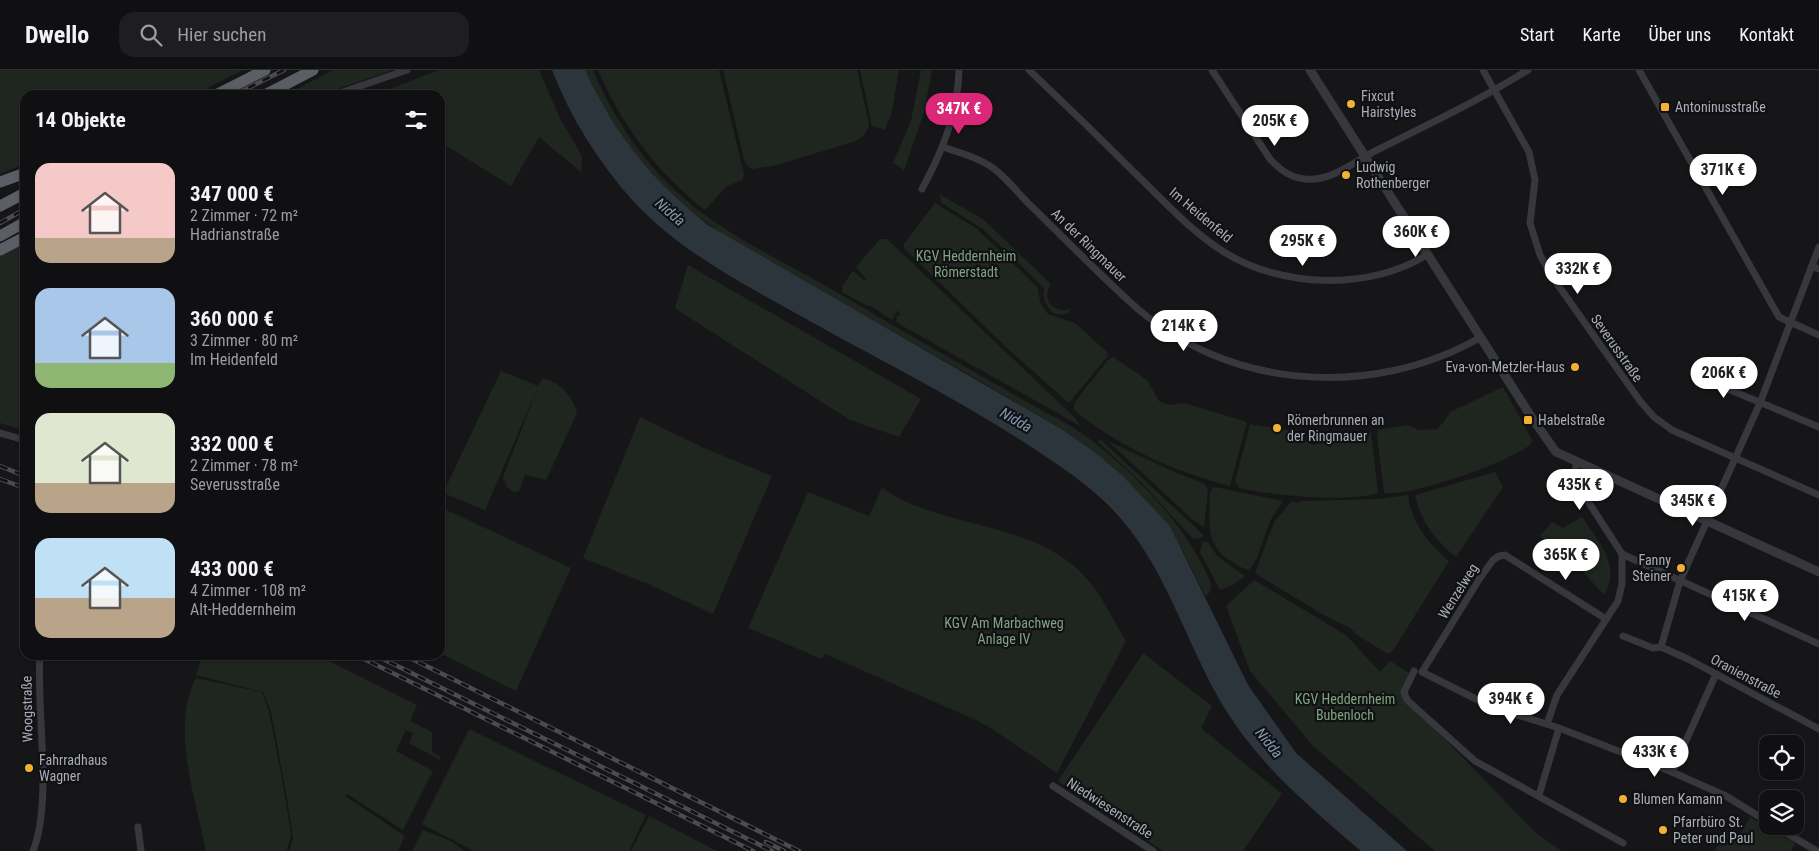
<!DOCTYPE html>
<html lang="de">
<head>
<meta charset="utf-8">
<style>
  body { margin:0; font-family:"Roboto Condensed",sans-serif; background:#1e1e20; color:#f1f3f6; height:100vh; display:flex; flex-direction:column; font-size:19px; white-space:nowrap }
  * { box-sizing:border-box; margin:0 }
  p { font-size:16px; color:#9c9d9f }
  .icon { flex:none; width:28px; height:28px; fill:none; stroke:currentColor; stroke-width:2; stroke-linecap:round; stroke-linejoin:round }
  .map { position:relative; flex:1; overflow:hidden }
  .side { position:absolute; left:20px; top:20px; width:425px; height:570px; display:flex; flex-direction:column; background:#101012; border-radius:15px; box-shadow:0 1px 4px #0004,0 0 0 1px #303032 }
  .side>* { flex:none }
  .tools { position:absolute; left:1759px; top:665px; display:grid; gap:10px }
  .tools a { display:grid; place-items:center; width:45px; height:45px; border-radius:10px; background:#101012; box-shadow:0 1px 4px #0004,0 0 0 1px #303032; font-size:25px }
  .price { position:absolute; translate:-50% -42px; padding:0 11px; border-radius:18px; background:#fff; color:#222; font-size:16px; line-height:32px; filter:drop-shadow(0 1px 2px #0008) }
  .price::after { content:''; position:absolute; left:50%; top:30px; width:15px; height:11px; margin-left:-8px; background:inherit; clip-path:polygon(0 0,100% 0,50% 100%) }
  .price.active { background:#db2777; color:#fff }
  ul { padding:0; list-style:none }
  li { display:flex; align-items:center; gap:15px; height:125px; padding:0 15px }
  li span { display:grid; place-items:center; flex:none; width:140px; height:100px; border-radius:15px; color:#555 }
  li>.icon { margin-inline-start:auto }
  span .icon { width:60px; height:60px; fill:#fffc; stroke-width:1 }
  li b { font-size:21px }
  h2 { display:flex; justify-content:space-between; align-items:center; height:60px; padding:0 15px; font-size:21px }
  header { display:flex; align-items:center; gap:30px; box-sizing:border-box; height:70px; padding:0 25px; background:#101012; border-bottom:1px solid #303032 }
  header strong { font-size:24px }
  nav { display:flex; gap:28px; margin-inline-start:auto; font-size:18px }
  .search { width:350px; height:45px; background:#1e1e20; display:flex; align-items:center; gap:12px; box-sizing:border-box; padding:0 18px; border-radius:15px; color:#9c9d9f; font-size:19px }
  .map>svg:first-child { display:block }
  .green { fill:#1e261f }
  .water { fill:#2c353c }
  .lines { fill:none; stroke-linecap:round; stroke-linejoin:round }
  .minor { stroke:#37383d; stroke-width:7 }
  .tertiary { stroke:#37383d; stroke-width:9 }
  .trunk { stroke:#5b5e65; stroke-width:11 }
  .rail-casing { stroke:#4a4c52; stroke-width:4.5 }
  .rail { stroke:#111113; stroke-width:2.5; stroke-dasharray:8; stroke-linecap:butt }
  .poi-dot { fill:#f2b134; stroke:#111113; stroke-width:2 }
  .labels { text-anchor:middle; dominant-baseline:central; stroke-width:4.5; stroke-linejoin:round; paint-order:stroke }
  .poi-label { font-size:14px; fill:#a8adb8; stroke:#111113; text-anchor:start }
  .street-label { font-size:14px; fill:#a8adb8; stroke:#111113 }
  .park-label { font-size:14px; fill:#7fa381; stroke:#111113 }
  .water-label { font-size:15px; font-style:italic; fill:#7f9bb3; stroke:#111113 }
</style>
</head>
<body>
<header>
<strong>Dwello</strong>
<div class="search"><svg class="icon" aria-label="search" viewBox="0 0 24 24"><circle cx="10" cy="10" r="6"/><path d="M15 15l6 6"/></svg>Hier suchen</div>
<nav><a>Start</a><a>Karte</a><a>Über uns</a><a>Kontakt</a></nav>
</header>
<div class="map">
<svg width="1819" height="781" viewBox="0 0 1819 781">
  <rect width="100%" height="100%" fill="#161618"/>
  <g class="green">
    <polygon points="0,0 243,0 194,25 25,25 25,94 0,104"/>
    <polygon points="333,0 393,0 320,25 286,25"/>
    <polygon points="439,0 539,0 561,50 582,86 581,102 539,67 511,116 440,72 440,25 374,25"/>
    <path d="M585,0H593C616,56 654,107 702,143C745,175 794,197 840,224C915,269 991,312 1067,354C1117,384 1180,447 1205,500C1207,505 1212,512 1211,517C1211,521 1208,524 1206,527L1170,456L1123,406L1096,383L1063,360L973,307L731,170L682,135L647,99L626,73L602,34Z"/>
    <path d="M598,0H719L744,104L742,110L727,116L705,140C658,103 621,55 598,0Z"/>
    <path d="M723,0H857L869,54C867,64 862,68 853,72L773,96L752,99L747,96L744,90Z"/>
    <polygon points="860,0 899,0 892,41 885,60 872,56"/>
    <polygon points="921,0 932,0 924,43 904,100 893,93 911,51"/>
    <path d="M939,124L983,149L1051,214C1041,229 1053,244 1071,239L1068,243C1052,250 1041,232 1044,218L984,160L942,133Z"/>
    <polygon points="935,133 976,158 1025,205 1038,218 1040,232 1048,244 1075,253 1107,282 1108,286 1069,333 1010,281 904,178 904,174"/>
    <polygon points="880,169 887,169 1072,345 1082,357 901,255 896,252 897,246 900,245 898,240 892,250 871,236 868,236 843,223 842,216 853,201 865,211 866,209 856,197"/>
    <polygon points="25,171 25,361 0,353 0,183"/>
    <polygon points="688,195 921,329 899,367 850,350 682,243 675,238"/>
    <path d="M1113,287L1147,310L1159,331L1168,335L1184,333L1247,352L1230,416C1175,402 1117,376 1074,340V333L1108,290Z"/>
    <path d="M501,301L538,316L542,309C558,309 574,328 577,343L546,410L525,405L519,421L514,422L507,417L503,407L538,317L485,440L443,423Z"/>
    <path d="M1503,317L1532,370L1531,374C1510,392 1410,427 1384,423L1377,366L1378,360L1407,355L1419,360L1436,359L1443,353L1450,342Z"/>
    <polygon points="640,347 702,377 772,406 713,544 648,514 583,488"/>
    <path d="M1250,354L1293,361L1302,370L1313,375L1329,372L1339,363L1371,362L1378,423C1349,433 1270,425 1239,418L1235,412Z"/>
    <polygon points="1101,370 1194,456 1204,466 1198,469 1192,468 1142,413 1097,371"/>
    <polygon points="1108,371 1170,400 1205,414 1208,421 1204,457 1193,450"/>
    <path d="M1495,402L1503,417L1456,487C1435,470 1421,452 1415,425Z"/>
    <path d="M1215,417L1283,431L1270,451L1257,488L1250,500C1244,500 1238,495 1232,492C1205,477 1209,451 1210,424L1212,418Z"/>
    <path d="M882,418C944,461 1036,449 1088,510C1103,527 1114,552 1126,571L1057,703L994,660L976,650L825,584L822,589L748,558L808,422L869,446Z"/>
    <path d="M1408,425C1412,453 1427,473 1449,491L1392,582L1388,584L1357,565L1350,558L1322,544L1255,503L1274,452L1292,431L1298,433L1302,431L1378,429Z"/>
    <polygon points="440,437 571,498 516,621 440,583"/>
    <path d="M1582,447C1598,471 1622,496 1604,525L1573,491L1540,466L1552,452L1563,458Z"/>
    <polygon points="1202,472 1208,472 1217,486 1245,506 1233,515 1220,520 1200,482"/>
    <polygon points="1254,510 1346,565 1382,604 1380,602 1390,591 1409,603 1401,624 1537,764 1562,781 1435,781 1313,676 1250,601 1226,536"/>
    <polygon points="1143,583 1212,636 1201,658 1282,724 1243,781 1163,781 1058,711"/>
    <polygon points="202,585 317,585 417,635 410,651 432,662 432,682 440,686 440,690 409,673 413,663 406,660 396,681 433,701 403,760 347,724 345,726 405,766 398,781 289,781 293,769 288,734 271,641 263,622 196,605"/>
    <path d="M196,608L262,622L269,642L281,703L291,764L287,781H206C196,732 170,654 196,608Z"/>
    <polygon points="469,659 646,745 629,781 474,781 424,755 422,754 426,745"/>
    <polygon points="649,746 717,781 631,781"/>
    <polygon points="1750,747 1795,773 1791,781 1715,781 1726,760 1739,767"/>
    <polygon points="423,760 451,771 465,781 412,781"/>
  </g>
  <path class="water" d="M552,0H585C617,68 650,108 708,155L1063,360L1096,383L1123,406L1170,456L1248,615L1296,683L1407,781H1361C1311,738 1260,696 1225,639C1183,570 1164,486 1103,430C1078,407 1047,387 1019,369C942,320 860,280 781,235C729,206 676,177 634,132C599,93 571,49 552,0Z"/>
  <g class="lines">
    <g class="minor">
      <path d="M1029,0C1067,36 1104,72 1141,109C1167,134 1193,163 1224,182C1281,218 1370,221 1428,184"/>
      <path d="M1212,0L1270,89C1279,99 1290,108 1305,109C1332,112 1356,90 1379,79C1429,54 1480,30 1528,0"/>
      <polyline points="1483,0 1529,82 1535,110 1530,153 1540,185 1553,208 1640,331 1654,347 1672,360 1819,425"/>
      <polyline points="1639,0 1779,247 1819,265"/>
      <polyline points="334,25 407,0"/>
      <path d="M943,77C957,82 973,86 985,93C1002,102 1016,121 1029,134C1063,167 1095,200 1130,232C1224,319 1370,331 1481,267"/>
      <path d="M922,119C942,82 958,43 959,0"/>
      <polyline points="1812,196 1819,199"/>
      <polyline points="1697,306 1819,357"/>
      <polyline points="0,363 25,370"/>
      <polyline points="1622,484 1819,574"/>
      <polyline points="1606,549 1505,485 1499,486 1493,490 1480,508 1422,602 1492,637 1559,658 1672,702 1726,726 1768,752"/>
      <polyline points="1623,566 1653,578 1661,577 1688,589 1819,659"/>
      <polyline points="1661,577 1680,511 1760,333 1819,177"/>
      <polyline points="1414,601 1404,622 1407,630 1475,691 1623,773"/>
      <polyline points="1547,654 1557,625 1618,531 1622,514 1622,484 1573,408 1577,392"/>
      <polyline points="1672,702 1716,604"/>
      <polyline points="1053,716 1153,781"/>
      <polyline points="1539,725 1559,658"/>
      <polyline points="1774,756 1817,781"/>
      <polyline points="138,757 141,781"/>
      <path d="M33,781C53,731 36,641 40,585"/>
    </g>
    <polyline class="tertiary" points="1310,0 1532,348 1556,382 1819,502"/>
    <g class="trunk">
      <polyline points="216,25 265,0"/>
      <polyline points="265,25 313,0"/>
      <polyline points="0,112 25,103"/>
      <polyline points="0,136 25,123"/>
      <polyline points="0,166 25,152"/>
      <polyline points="0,180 25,167"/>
    </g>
    <defs>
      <g id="rail">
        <polyline points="234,25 284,0"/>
        <polyline points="0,153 25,139"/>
        <polyline points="0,396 25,406"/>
        <polyline points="0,409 25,418"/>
        <polyline points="356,585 753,781"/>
        <polyline points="375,585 772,781"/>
        <polyline points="404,585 799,781"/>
        <polyline points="766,772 784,781"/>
      </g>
    </defs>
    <use href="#rail" class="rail-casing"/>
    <use href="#rail" class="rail"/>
  </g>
  <g class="poi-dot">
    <circle cx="1351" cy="34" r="5"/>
    <rect x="1660" y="32" width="10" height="10" rx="2.5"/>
    <circle cx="1346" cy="105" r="5"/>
    <circle cx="1575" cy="297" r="5"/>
    <rect x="1523" y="345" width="10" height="10" rx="2.5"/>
    <circle cx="1277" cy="358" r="5"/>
    <circle cx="1681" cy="498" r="5"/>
    <circle cx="29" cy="698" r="5"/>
    <circle cx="1623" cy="729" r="5"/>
    <circle cx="1663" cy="760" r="5"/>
  </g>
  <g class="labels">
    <g class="poi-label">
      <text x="1361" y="26">Fixcut<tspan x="1361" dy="16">Hairstyles</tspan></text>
      <text x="1675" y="37">Antoninusstraße</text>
      <text x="1356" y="97">Ludwig<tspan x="1356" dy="16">Rothenberger</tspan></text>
      <text x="1565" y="297" text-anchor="end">Eva-von-Metzler-Haus</text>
      <text x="1287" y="350">Römerbrunnen an<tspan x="1287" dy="16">der Ringmauer</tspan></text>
      <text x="1538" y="350">Habelstraße</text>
      <text x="1671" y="490" text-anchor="end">Fanny<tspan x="1671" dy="16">Steiner</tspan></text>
      <text x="39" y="690">Fahrradhaus<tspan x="39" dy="16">Wagner</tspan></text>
      <text x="1633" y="729">Blumen Kamann</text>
      <text x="1673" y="752">Pfarrbüro St.<tspan x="1673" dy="16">Peter und Paul</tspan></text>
    </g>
    <g class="street-label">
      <text transform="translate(1201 145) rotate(40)">Im Heidenfeld</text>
      <text transform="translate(1089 175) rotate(44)">An der Ringmauer</text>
      <text transform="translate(1617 278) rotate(55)">Severusstraße</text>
      <text transform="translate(1458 521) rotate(-58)">Wenzelweg</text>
      <text transform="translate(1746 606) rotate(28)">Oranienstraße</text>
      <text transform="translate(27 639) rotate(-91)">Woogstraße</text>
      <text transform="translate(1110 738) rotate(33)">Niedwiesenstraße</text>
    </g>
    <g class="park-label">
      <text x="966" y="186">KGV Heddernheim<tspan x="966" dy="16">Römerstadt</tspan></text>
      <text x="1004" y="553">KGV Am Marbachweg<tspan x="1004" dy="16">Anlage IV</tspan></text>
      <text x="1345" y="629">KGV Heddernheim<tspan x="1345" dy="16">Bubenloch</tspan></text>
    </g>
    <g class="water-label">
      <text transform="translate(670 142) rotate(41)">Nidda</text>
      <text transform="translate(1016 350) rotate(30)">Nidda</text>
      <text transform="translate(1269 673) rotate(51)">Nidda</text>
    </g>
  </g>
</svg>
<div class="tools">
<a><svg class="icon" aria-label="locate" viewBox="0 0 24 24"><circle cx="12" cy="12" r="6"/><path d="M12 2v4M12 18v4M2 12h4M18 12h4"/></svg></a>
<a><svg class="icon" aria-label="layers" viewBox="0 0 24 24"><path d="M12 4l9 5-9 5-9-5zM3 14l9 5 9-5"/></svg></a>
</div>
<b class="price active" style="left:959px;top:65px">347K €</b>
<b class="price" style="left:1275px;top:77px">205K €</b>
<b class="price" style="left:1723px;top:126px">371K €</b>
<b class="price" style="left:1416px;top:188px">360K €</b>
<b class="price" style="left:1303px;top:197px">295K €</b>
<b class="price" style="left:1578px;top:225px">332K €</b>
<b class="price" style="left:1184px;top:282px">214K €</b>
<b class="price" style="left:1724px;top:329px">206K €</b>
<b class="price" style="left:1580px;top:441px">435K €</b>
<b class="price" style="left:1693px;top:457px">345K €</b>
<b class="price" style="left:1566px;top:511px">365K €</b>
<b class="price" style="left:1745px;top:552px">415K €</b>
<b class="price" style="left:1511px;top:655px">394K €</b>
<b class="price" style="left:1655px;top:708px">433K €</b>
<section class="side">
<h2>14 Objekte<svg class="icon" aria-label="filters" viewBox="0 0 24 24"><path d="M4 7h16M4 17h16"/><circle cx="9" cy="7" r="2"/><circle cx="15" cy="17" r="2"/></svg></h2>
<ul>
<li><span style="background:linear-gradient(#f6c9c9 75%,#b9a48a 0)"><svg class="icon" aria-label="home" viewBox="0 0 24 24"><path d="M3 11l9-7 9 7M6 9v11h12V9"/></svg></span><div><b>347 000 €</b><p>2 Zimmer · 72 m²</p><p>Hadrianstraße</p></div></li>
<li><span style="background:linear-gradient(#a9c7e8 75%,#8fb573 0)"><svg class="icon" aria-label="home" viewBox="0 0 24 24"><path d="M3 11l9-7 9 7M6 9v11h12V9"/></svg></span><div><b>360 000 €</b><p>3 Zimmer · 80 m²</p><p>Im Heidenfeld</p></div></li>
<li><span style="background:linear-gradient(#dfe7d0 70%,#b9a48a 0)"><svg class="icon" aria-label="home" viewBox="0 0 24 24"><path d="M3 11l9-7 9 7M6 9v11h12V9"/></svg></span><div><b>332 000 €</b><p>2 Zimmer · 78 m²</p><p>Severusstraße</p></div></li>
<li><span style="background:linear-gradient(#bfe0f5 60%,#b9a48a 0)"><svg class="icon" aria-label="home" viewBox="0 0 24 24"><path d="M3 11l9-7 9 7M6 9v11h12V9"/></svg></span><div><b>433 000 €</b><p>4 Zimmer · 108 m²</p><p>Alt-Heddernheim</p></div></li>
</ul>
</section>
</div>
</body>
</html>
